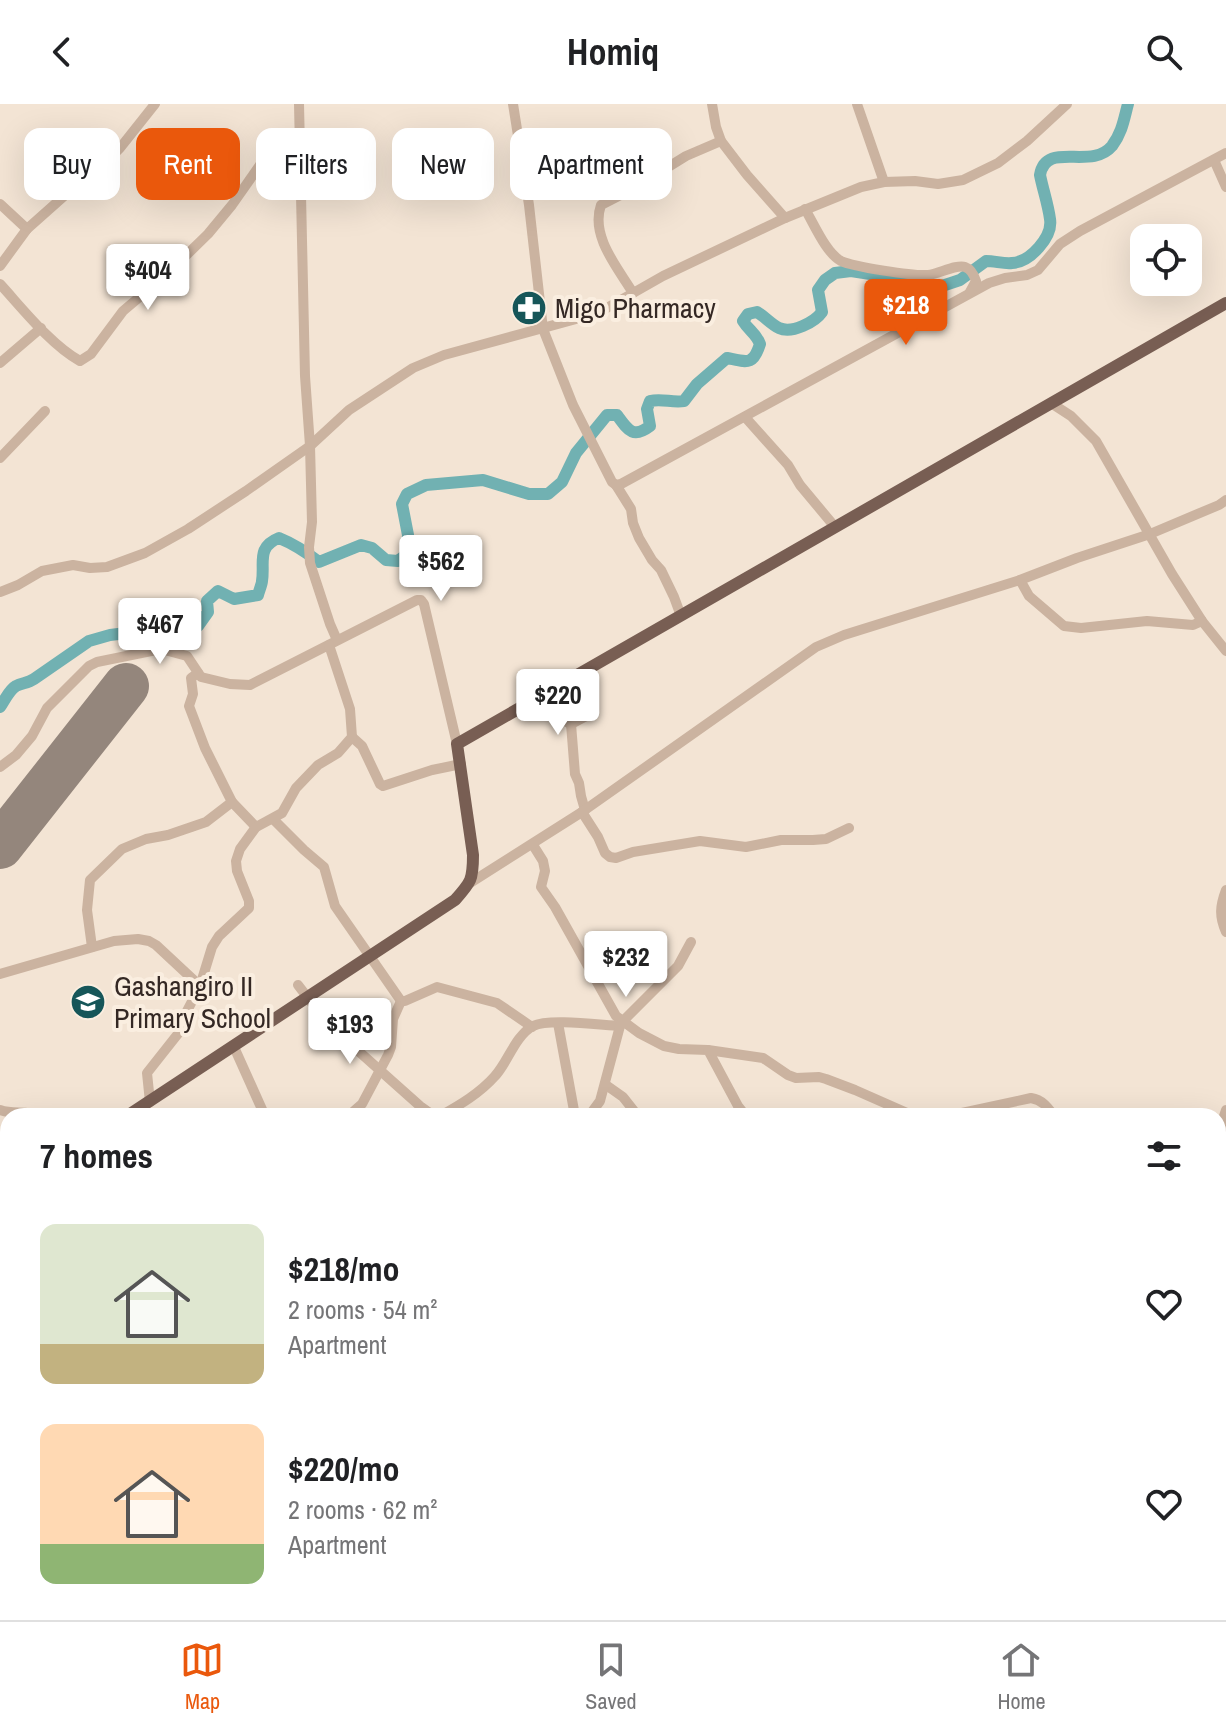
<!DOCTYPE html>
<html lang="en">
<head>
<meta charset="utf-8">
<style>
  body { margin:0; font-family:"Archivo Narrow",sans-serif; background:#f6f6f6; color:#202124; height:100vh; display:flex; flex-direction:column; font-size:30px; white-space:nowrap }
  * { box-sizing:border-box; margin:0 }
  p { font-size:26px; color:#757577 }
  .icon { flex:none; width:44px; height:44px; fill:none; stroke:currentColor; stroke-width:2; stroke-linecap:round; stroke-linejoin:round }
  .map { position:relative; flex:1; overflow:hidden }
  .side { position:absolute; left:0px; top:1004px; width:1226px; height:512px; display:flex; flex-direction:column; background:#fff; border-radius:24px 24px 0 0; box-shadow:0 8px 32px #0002 }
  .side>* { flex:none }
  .guide { position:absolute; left:24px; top:24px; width:800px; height:72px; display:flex; gap:16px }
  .buttons { position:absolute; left:1130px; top:120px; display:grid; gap:16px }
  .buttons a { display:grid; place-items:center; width:72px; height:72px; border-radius:16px; background:#fff; box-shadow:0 8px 32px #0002; font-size:40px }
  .price { position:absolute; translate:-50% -68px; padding:0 18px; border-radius:8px; background:#fff; color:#222; font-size:26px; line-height:52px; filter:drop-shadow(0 2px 4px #0008) }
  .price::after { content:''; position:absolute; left:50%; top:48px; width:24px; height:18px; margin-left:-12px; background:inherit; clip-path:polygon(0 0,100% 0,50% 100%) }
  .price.current { background:#ea580c; color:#fff }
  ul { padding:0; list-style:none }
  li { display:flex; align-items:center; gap:24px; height:200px; padding:0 40px }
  li span { display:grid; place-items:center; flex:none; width:224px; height:160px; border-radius:16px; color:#555 }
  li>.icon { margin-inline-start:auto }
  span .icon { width:96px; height:96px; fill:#fffc; stroke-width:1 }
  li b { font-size:34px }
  h2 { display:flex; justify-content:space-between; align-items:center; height:96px; padding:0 40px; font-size:34px }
  .chip { padding:0 28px; border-radius:16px; background:#fff; box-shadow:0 8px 32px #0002; font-size:28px; line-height:72px }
  .chip.current { background:#ea580c; color:#fff }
  header { display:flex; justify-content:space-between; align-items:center; height:104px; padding:0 40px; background:#fff; font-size:36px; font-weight:700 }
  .tab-bar { display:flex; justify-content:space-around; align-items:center; height:112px; border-top:2px solid #e0e0e0; background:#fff; font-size:22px; color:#757577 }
  .tab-bar a { display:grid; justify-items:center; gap:4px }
  .tab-bar .current { color:#ea580c }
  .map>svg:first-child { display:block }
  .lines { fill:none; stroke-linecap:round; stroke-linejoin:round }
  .river { stroke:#71b1b2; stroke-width:12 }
  .runway { stroke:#94867c; stroke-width:46 }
  .minor { stroke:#cbb3a0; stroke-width:10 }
  .major { stroke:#785e53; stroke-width:12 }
  .labels { text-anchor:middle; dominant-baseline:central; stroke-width:8; stroke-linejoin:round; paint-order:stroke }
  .poi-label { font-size:28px; fill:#342824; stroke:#faeee0; text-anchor:start }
</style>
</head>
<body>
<header><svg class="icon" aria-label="back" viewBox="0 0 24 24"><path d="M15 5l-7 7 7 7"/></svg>Homiq<svg class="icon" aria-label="search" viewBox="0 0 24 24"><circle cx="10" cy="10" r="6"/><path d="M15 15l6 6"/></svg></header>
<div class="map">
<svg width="1226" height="1516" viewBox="0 0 1226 1516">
  <rect width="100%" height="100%" fill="#f3e4d4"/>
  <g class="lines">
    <path class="river" d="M0,603C5,596 9,586 16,582C22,579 28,579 34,575L89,537L110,531L151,526L187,529L198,522L208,508L207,497L218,487L234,495L258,491C259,487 262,480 262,477C265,459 256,443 279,434C294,440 306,448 319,458L361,441L372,444L386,456L398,457L407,450L408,431L402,400L407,390L426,381L483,376L529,390H548L562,378L576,349L607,311H617C628,326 633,335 650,322L647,305L650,297C662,294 672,299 684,297L697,280L727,254C747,258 753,262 760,240C756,229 749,227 743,217L748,210L757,208C764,212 772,221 779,224C792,230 815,218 822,208L818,186L825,176L835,169L851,167L890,173L929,181L942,182L960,176L986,157C995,157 1004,160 1012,159C1030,158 1053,133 1050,115C1048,100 1043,86 1040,71C1046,36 1091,67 1112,42C1122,29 1124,15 1128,0"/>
    <polyline class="runway" points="0,742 126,582"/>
    <g class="minor">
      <polyline points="299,0 305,272 310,342 312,418 309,443 310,459 330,520 337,536"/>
      <polyline points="513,0 529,101 543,225 573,301 612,378 616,381 621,380 989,179 1005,174 1027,171 1038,166 1060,140 1080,127 1226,49"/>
      <polyline points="712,0 716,23 721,37 747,71 785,114"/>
      <polyline points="857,0 884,78"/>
      <polyline points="1214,56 1226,83"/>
      <polyline points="0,100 27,125"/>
      <path d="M805,105C814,120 826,149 841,157C854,163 913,172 928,171C938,170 957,160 965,163C971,165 974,171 976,177L970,188"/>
      <polyline points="0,162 27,125 72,85 96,68 120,44 155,0"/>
      <path d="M0,180C22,204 51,241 80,257L91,250L123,207L168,169L208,130L232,101L267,51L278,45L300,43"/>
      <path d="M633,189C618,164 590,132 601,101L636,83L686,52L721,37"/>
      <polyline points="0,259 41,224"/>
      <polyline points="1051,299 1071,312 1096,337 1172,470 1202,517 1226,547"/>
      <polyline points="745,313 788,361 800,381 835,423"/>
      <polyline points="0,354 45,307"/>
      <polyline points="616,381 631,405 633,419 639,434 652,456 661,466 674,493 681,512"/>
      <polyline points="1020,476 1029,492 1064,522 1081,524 1147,517 1193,521 1202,517"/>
      <polyline points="0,488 18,481 42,467 73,461 90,464 107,463 145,449 188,425 246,387 310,342 349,306 413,264 444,251 598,209 663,172 785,114 861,83 884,78 915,77 938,80 963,76 998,59 1027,37 1067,0"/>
      <polyline points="198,569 191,574 193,590 189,602 205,644 232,698"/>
      <polyline points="528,599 571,620 588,611"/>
      <polyline points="571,620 575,670 579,679 581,692 585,706"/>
      <polyline points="352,633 362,642 380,680 383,682 432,666 461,660"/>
      <polyline points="0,663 16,651 32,632 47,604 89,562 97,558 161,545 187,552 201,573 230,580 250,581 417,496 421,496 424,500 457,640"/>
      <polyline points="582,708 598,733 605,749 610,753 616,754 633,748 700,737 746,743 781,736 813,736 826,735 849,724"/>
      <polyline points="273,715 304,746 324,763 335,802 401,897 405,897 437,883 497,899 532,923"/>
      <polyline points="533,741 543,757 545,767 541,783 555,803 616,912 639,929 664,942 679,945 708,946 738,1002 746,1012"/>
      <polyline points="470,779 582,708 816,543 844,531 1020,476 1077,454 1150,430 1219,401 1226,396"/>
      <path d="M1226,786C1220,802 1219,812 1226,828"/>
      <polyline points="92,843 87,806 90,776 122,745 146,735 168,731 206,718 232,698 256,723"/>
      <polyline points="0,870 114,837 138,835 149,837 156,841 200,882"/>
      <polyline points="298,881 328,920 420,1002 434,1012"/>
      <polyline points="558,919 575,1012"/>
      <polyline points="234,943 265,1012"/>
      <polyline points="708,946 763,954 788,971 796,974 819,973 826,975 855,986 914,1012"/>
      <polyline points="606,981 623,993 638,1012"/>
      <polyline points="150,998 147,969 181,926 187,907 200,882 212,843 219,832 249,804 249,797 237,767 236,757 240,745 256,723 282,709 296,684 318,661 338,649 352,633 350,605 329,541"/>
      <path d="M0,1006C13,1011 26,1006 39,1012"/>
      <polyline points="1226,1006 1220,1024 1226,1055"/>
      <polyline points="352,1012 354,1007 362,1000 388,951 391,943 393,915 401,897"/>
      <path d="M440,1012C460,1001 480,989 495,972C508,958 515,932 533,922C549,914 600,921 620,922"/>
      <polyline points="589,1012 600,997 620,922 623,917 678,862 691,838"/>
      <path d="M948,1012L1031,994C1042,996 1047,1002 1054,1012"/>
      <polyline points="0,1362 8,1360"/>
      <polyline points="0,1374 8,1385"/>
      <polyline points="1218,1377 1226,1368"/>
      <polyline points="47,1508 53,1516"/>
      <polyline points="352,1508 361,1516"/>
      <polyline points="851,1508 855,1516"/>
      <polyline points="176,1516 188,1508"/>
      <polyline points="284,1516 286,1508"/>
      <polyline points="394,1516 396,1508"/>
      <polyline points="660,1516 669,1508"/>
      <polyline points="1115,1516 1121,1508"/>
    </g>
    <g class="major">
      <path d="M127,1012L455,796C471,778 473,776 473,751L457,640L1226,199"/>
      <polyline points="0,1107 8,1098"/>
    </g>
  </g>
  <defs>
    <symbol id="pharmacy-disc" viewBox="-11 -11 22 22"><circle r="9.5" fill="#165659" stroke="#faeee0"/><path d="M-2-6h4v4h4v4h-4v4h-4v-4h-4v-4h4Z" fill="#fff"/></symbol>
    <symbol id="school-disc" viewBox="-11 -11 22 22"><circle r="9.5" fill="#165659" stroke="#faeee0"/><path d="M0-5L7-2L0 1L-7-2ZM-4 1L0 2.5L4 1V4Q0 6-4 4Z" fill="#fff"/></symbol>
  </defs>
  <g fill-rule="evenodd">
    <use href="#pharmacy-disc" x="509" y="184" width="40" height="40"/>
    <use href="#school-disc" x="68" y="878" width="40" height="40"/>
  </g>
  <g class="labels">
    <g class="poi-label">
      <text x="555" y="204">Migo Pharmacy</text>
      <text x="114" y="882">Gashangiro II<tspan x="114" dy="32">Primary School</tspan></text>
    </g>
  </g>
</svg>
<div class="buttons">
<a><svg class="icon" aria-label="locate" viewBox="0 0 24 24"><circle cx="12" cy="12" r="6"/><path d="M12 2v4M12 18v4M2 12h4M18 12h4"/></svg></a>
</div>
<b class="price" style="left:148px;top:208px">$404</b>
<b class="price current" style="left:906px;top:243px">$218</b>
<b class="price" style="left:441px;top:499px">$562</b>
<b class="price" style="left:160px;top:562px">$467</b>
<b class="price" style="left:558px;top:633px">$220</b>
<b class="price" style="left:626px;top:895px">$232</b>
<b class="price" style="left:350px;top:962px">$193</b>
<div class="guide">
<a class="chip">Buy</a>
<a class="chip current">Rent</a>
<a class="chip">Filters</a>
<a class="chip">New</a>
<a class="chip">Apartment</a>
</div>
<section class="side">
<h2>7 homes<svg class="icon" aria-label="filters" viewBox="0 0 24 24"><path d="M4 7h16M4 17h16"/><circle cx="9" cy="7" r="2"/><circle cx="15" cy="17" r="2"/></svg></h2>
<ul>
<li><span style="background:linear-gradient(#dfe7d0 75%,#c2b280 0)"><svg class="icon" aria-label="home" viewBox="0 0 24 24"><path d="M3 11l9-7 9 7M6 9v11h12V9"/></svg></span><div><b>$218/mo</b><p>2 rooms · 54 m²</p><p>Apartment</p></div><svg class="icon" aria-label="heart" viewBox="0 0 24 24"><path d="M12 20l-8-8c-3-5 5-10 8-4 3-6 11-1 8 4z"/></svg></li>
<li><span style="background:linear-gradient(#ffd9b3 75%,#8fb573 0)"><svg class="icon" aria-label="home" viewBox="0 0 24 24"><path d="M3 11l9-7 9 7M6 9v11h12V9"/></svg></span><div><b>$220/mo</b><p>2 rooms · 62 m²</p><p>Apartment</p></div><svg class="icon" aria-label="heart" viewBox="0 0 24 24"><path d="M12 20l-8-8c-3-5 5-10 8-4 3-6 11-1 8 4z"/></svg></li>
</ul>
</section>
</div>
<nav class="tab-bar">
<a class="current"><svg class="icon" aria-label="map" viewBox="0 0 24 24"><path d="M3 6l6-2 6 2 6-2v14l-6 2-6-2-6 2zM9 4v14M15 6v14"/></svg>Map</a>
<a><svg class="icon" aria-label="saved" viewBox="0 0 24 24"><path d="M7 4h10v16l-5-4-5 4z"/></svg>Saved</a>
<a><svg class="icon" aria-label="home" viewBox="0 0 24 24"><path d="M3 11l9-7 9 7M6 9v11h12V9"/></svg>Home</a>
</nav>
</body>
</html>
